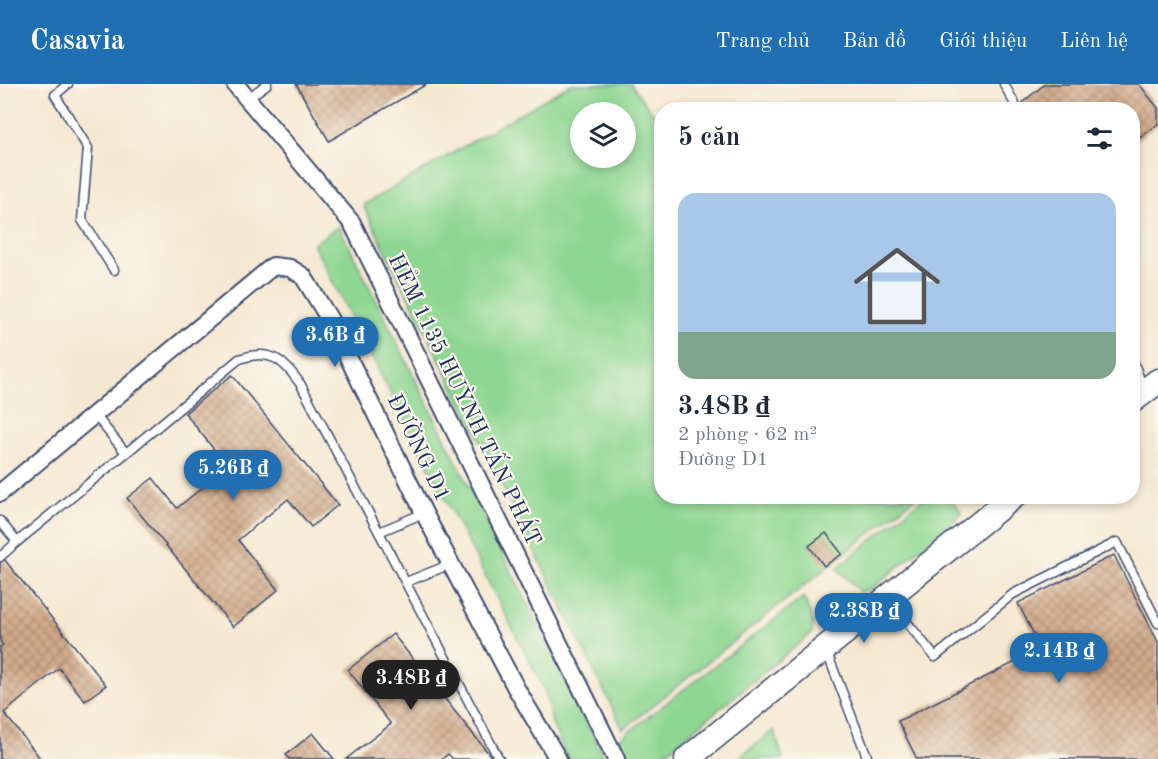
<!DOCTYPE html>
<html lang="vi">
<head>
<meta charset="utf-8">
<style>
  body { margin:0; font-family:"Old Standard TT",serif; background:#f6f6f7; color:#1f2937; height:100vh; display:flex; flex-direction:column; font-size:22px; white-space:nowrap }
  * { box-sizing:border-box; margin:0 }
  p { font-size:20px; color:#747a83 }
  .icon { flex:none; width:33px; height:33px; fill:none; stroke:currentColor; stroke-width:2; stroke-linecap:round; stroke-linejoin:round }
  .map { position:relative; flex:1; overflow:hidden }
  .side { position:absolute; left:654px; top:18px; width:486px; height:402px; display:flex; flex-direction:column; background:#fff; border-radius:24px; box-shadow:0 3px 9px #0003 }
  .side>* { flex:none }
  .fabs { position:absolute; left:570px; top:18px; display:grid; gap:12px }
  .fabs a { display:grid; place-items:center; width:66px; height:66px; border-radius:50%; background:#fff; box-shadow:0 3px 9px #0003; font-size:30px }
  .price { position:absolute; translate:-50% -51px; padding:0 14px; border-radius:21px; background:#1f6fb2; color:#fff; font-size:20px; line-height:39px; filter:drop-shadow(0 2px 3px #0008) }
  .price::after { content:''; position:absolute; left:50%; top:36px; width:18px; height:14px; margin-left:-9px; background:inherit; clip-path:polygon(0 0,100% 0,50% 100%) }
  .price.active { background:#222; color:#fff }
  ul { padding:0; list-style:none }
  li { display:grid; align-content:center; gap:12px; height:318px; padding:0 24px }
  li span { display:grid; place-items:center; height:186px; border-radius:18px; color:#555 }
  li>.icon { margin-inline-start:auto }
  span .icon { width:108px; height:108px; fill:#fffc; stroke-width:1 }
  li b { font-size:26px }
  h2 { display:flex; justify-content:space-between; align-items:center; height:72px; padding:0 24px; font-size:26px }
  header { display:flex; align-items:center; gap:36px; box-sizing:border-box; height:84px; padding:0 30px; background:#1f6fb2; color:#fff }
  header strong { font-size:28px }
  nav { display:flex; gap:33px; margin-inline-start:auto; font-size:21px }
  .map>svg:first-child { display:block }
  .green { fill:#8ed792; stroke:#548378; stroke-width:1.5; fill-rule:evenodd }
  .building { fill:url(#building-cross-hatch) }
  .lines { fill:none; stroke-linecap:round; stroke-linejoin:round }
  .lane-casing { stroke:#3c4b6f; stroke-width:11 }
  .street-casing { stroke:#3c4b6f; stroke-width:20 }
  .secondary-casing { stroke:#3c4b6f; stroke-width:27 }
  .lane { stroke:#fff; stroke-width:8 }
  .street { stroke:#fff; stroke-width:16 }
  .secondary { stroke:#fff; stroke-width:24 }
  .labels { text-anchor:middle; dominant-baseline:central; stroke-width:4.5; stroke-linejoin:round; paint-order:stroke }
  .street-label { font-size:22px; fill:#1b2f5e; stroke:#fbf7ec }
</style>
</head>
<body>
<header>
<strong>Casavia</strong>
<nav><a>Trang chủ</a><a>Bản đồ</a><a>Giới thiệu</a><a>Liên hệ</a></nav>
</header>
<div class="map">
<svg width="1158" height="675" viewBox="0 0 1158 675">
  <defs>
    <pattern id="building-cross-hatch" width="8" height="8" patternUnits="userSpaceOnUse" patternTransform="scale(1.5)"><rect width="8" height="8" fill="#d2aa89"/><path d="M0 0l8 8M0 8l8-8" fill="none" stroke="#aa8b73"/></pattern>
  </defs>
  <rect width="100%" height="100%" fill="#fbf7ec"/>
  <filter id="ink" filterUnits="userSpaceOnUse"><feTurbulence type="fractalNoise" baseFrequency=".0167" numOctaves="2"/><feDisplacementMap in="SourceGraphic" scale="12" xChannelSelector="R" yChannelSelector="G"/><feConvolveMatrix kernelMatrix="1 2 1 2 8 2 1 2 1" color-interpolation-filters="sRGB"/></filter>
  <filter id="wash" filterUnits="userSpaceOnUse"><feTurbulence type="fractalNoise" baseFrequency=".008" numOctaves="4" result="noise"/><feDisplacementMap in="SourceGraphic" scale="24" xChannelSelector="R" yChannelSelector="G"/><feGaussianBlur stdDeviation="1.35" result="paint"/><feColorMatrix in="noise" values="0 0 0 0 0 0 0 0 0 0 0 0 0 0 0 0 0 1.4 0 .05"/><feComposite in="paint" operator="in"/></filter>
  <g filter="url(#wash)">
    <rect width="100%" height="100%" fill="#f5e8d1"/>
    <g class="green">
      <path d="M571,0H631L661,40L662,412L916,413L623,645L363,121ZM580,28H626V74H580Z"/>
      <polygon points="339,142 605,675 567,675 552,639 545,607 313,160"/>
      <polygon points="925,413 950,413 962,430 870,506 860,508 837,484"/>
      <polygon points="804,513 813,538 812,549 658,675 628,675 617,657"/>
      <polygon points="774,646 783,675 737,675"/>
    </g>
    <g id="blocks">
      <g class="building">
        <polygon points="296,0 427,0 329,57"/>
        <polygon points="1045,0 1139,0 1158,24 1158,40 1132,60 1132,26 1029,26 1023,18"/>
        <polygon points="232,291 338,421 311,443 288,415 238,456 278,506 233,543 127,414 153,394 177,424 228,383 185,329"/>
        <polygon points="826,449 842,470 824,482 809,462"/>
        <polygon points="1114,471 1158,558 1158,675 917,675 898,637 1041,565 1018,519"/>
        <polygon points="4,475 106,601 85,617 59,584 4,629 41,675 0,675 0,563 3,561 0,557 0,479"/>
        <polygon points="393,550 493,675 453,675 448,670 442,675 346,675 391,640 348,586"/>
        <polygon points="313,649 334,675 289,675 286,671"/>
      </g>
    </g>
  </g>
  <g filter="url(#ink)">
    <use href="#blocks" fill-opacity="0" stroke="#3c4b6f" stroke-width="1.5"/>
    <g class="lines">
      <defs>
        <g id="lane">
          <polyline points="68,0 55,11 88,64 82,136 114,186"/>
          <polyline points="1004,0 1018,26"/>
          <polyline points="247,15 267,0"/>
          <polyline points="1132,273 1143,304"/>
          <path d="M94,330L126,369L239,275C270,264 283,275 301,301L499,675"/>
          <polyline points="0,437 17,458 0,473"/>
          <polyline points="379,448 424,429"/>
          <polyline points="17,458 126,369"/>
          <polyline points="406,498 451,480"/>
          <polyline points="889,516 935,573 1013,510 1117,458 1158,539"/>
          <polyline points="826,566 868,675"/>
        </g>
        <g id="street">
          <polyline points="235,0 352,139 616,675"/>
          <polyline points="0,409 273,182 290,184 303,192 330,236 424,429 516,604 558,675"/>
        </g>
        <g id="secondary">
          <polyline points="1132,317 1158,297"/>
          <polyline points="687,675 1014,412"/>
        </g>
      </defs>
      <use href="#lane" class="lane-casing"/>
      <use href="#street" class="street-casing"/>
      <use href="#secondary" class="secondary-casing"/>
      <use href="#lane" class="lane"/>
      <use href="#street" class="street"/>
      <use href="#secondary" class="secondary"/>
    </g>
  </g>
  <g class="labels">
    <g class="street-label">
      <text transform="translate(464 316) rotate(64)">HẺM 1135 HUỲNH TẤN PHÁT</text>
      <text transform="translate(418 364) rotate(64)">ĐƯỜNG D1</text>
    </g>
  </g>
</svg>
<div class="fabs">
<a><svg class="icon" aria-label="layers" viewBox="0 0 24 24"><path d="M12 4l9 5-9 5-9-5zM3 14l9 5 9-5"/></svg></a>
</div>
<b class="price" style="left:335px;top:284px">3.6B ₫</b>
<b class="price" style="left:233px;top:417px">5.26B ₫</b>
<b class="price" style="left:864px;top:560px">2.38B ₫</b>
<b class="price" style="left:1059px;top:600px">2.14B ₫</b>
<b class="price active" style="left:411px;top:627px">3.48B ₫</b>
<section class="side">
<h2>5 căn<svg class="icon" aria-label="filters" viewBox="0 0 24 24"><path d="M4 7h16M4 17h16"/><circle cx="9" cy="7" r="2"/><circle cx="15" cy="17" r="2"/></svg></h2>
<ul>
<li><span style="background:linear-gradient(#a9c7e8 75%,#7fa58c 0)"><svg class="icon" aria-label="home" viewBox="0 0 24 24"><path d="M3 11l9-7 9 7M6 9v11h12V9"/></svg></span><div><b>3.48B ₫</b><p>2 phòng · 62 m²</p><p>Đường D1</p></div></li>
</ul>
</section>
</div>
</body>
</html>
